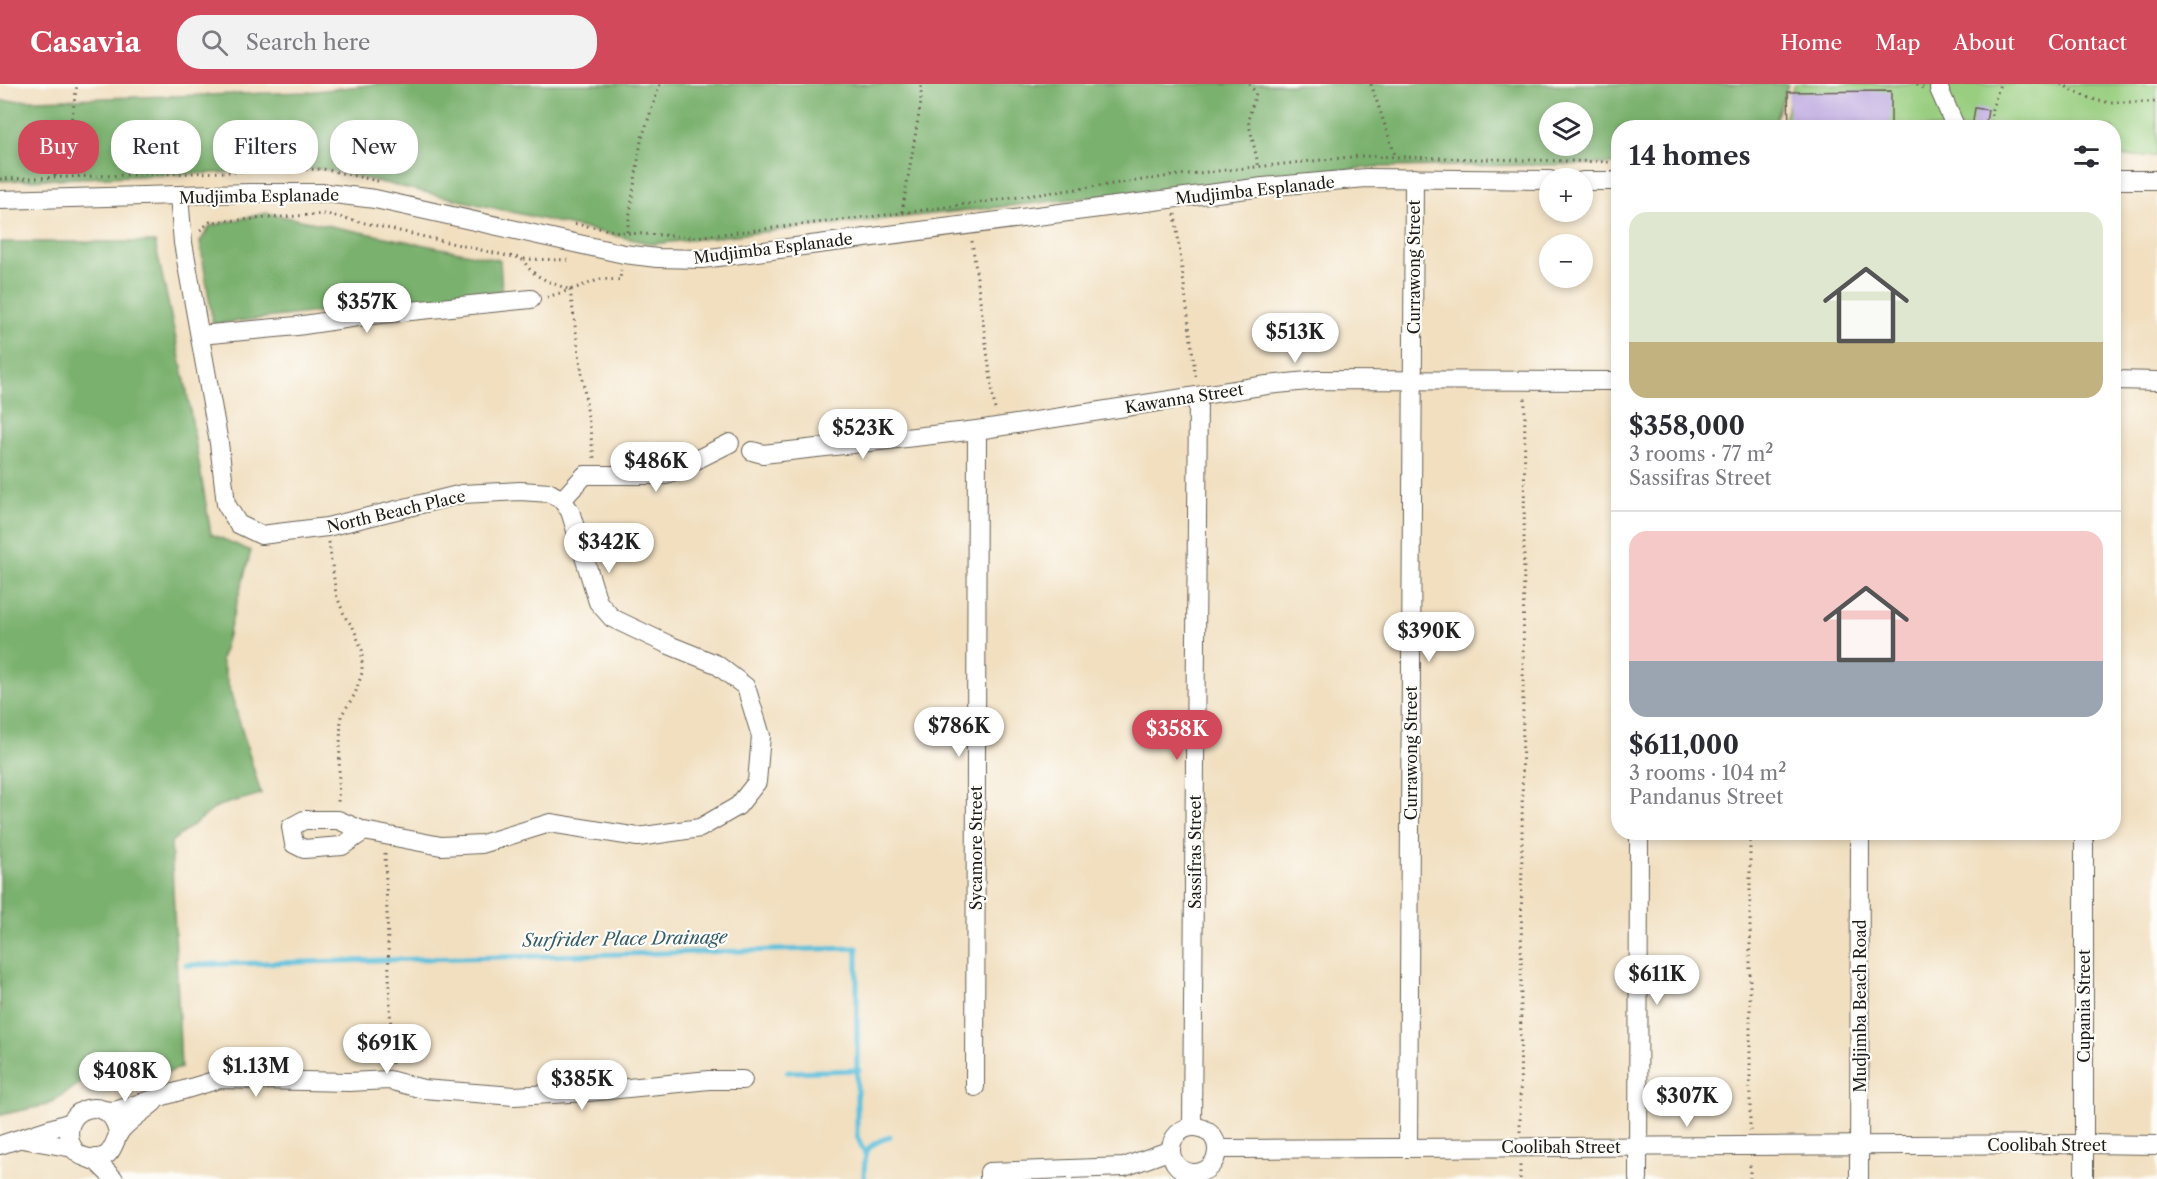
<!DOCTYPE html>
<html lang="en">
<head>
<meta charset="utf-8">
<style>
  body { margin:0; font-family:"Libre Caslon Text",serif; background:#f2f2f3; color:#2b2b33; height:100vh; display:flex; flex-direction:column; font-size:22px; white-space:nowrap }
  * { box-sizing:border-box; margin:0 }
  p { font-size:20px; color:#7c7c81 }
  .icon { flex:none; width:33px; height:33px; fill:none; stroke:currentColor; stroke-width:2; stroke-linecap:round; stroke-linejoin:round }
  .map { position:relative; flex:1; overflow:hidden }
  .side { position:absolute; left:1611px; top:36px; width:510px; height:720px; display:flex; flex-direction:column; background:#fff; border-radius:24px; box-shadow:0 3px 9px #0003 }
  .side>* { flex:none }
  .guide { position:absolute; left:18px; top:36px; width:570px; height:54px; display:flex; gap:12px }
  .controls { position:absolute; left:1539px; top:18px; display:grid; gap:12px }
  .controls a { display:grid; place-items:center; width:54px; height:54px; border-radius:50%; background:#fff; box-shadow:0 3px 9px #0003; font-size:30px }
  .price { position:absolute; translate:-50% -51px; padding:0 14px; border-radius:21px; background:#fff; color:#222; font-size:20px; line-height:39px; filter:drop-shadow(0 2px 3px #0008) }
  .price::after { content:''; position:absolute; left:50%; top:36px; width:18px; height:14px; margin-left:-9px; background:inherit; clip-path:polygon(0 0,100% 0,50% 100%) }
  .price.on { background:#d1495b; color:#fff }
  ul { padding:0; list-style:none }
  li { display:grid; align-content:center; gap:12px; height:318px; padding:0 18px }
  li+li { border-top:2px solid #e1e1e2 }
  li span { display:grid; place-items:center; height:186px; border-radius:18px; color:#555 }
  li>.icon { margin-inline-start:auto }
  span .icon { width:108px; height:108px; fill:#fffc; stroke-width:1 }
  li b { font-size:26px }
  h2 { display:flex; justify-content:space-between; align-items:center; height:72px; padding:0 18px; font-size:26px }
  .chip { padding:0 21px; border-radius:24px; background:#fff; box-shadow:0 3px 9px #0003; font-size:21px; line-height:54px }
  .chip.on { background:#d1495b; color:#fff }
  header { display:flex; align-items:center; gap:36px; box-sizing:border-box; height:84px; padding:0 30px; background:#d1495b; color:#fff }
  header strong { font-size:28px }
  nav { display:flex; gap:33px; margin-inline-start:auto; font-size:21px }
  .search { width:420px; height:54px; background:#f2f2f3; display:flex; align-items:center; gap:15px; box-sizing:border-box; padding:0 21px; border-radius:24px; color:#7c7c81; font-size:22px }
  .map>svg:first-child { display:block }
  .green { fill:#99ce80; stroke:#5a754e; stroke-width:1.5 }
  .forest { fill:#7ab16e; stroke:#4b6645; stroke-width:1.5; fill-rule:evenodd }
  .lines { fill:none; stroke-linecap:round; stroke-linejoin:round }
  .stream { stroke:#5cbfdb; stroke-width:5 }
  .building { fill:#c2aee2 }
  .minor-casing { stroke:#676055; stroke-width:20 }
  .path { stroke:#676055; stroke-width:3; stroke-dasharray:1.5 4.5; stroke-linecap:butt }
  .minor { stroke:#fff; stroke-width:18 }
  .labels { text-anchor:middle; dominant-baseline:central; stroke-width:4.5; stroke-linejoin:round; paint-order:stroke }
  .street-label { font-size:16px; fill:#1c1c1c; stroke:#fdfcf7 }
  .water-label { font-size:18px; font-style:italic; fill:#365d68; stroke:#fdfcf7 }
</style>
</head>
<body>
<header>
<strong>Casavia</strong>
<div class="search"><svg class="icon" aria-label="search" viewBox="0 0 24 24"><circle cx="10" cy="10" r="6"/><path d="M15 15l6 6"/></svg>Search here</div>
<nav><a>Home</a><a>Map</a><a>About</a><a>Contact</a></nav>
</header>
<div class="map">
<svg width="2157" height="1095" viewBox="0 0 2157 1095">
  <rect width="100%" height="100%" fill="#fdfcf7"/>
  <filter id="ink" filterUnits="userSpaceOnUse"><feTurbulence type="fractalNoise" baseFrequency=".0167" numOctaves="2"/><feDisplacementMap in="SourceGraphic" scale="12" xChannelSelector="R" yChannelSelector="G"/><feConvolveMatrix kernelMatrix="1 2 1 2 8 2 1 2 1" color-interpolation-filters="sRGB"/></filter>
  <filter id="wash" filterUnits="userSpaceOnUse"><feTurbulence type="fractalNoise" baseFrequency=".008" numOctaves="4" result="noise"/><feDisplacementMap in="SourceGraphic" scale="24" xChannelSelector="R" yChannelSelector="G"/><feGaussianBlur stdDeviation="1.35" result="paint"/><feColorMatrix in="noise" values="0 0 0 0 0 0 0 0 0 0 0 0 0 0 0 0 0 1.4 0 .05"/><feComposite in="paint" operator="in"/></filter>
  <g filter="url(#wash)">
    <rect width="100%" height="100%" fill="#f1dfc0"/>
    <polygon class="green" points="1794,0 2157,0 2157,72 2114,72 2114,44 1782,44"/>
    <g class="forest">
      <path d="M377,0H1788L1773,43L1618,44V80L1375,83L652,160L323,85L0,97V17L308,8ZM1550,28H1582V62H1550Z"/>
      <polygon points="266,129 500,176 502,207 213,240 200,158 210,142"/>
      <polygon points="0,158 155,158 186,302 211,450 251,467 221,576 261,710 218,722 171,758 181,984 124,1003 85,996 47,1021 0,1031"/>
    </g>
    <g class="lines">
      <g class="stream">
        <polyline points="186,881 857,864 857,1052 865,1070"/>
        <polyline points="787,988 859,986"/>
        <path d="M864,1095C865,1069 863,1061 890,1053"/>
      </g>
    </g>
    <g id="blocks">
      <g class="building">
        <polygon points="1891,7 1891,44 1789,44 1788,8"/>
        <polygon points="1975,24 1988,26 1985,44 1972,44"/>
      </g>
    </g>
  </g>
  <g filter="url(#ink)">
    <use href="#blocks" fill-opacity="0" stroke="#676055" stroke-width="1.5"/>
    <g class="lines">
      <defs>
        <g id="minor">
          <polyline points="1939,5 1956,44"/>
          <polyline points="2114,96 2157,96"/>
          <polyline points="1582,97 1618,97"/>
          <polyline points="179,112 183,159 219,359 226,420 238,440 261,451 327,443 462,410 520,407 550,409 562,416 570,427 598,518 612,534 669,561 716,580 746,603 761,652 757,698 738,722 700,744 638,753 550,739 482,760 441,762 364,747 338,736 304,736 291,743 294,760 304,765 342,762 364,747"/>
          <polyline points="0,116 249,109 326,109 375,115 624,170 657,174 702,175 1263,103 1366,94 1550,96"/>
          <polyline points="200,251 297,242 371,231 531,215"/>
          <polyline points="2114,296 2157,297"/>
          <polyline points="752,367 763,370 977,346 1267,301 1318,296 1618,297"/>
          <polyline points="562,416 585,391 666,391 730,359"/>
          <polyline points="2084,748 2084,1095"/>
          <polyline points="975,1003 977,346"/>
          <polyline points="101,1026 114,1027 220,995 349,998 389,996 423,1005 514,1012 588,1008 709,996 743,996"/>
          <polyline points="1192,1042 1198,313"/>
          <circle cx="1194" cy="1066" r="23"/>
          <path d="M118,1050C116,1034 105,1020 87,1025C61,1032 64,1073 91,1074C116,1076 112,1056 122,1045C131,1035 144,1027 154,1018"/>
          <polyline points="22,1055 73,1064"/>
          <polyline points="0,1061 71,1038"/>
          <polyline points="1408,1064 1414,94"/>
          <polyline points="1217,1065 2084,1060 2157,1061"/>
          <polyline points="85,1073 97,1078 114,1095"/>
          <polyline points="989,1095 989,1088 1124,1083 1171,1066"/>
          <polyline points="1638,1095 1639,748"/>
          <polyline points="1859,1095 1860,748"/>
        </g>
      </defs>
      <use href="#minor" class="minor-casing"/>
      <g class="path">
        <polyline points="1249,0 1256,9 1248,36 1259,84"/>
        <polyline points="1371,0 1396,74"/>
        <polyline points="1917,0 1923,4"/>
        <polyline points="2061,0 2089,14 2103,18 2157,18"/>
        <polyline points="1991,44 1992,25 2000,0"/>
        <polyline points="55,92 60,68 72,33 77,0"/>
        <polyline points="0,95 323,85 378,97"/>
        <polyline points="902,128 921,18 921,0"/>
        <polyline points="1175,130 1196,296"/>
        <polyline points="575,140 627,149 695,153 902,129 1179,91 1360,72 1612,78"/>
        <path d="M200,146L210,138L326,130L507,172C530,174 520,178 534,189C544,197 558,201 570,206L601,195L620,196L621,186"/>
        <polyline points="627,148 641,57 660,0"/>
        <polyline points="972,157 995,326"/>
        <polyline points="524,175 568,176"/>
        <polyline points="547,213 570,206 594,374"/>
        <polyline points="329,458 336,510 345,533 353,543 362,566 362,589 355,610 341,632 338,719"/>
        <polyline points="385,769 392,980"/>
        <polyline points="1750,1047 1750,748"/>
        <polyline points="1520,1048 1525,314"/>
        <polyline points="1520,1095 1520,1079"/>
        <polyline points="1750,1095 1750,1077"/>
      </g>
      <use href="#minor" class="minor"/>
    </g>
  </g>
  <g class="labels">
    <g class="street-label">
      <text transform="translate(1255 106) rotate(-6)">Mudjimba Esplanade</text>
      <text transform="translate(259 112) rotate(-1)">Mudjimba Esplanade</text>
      <text transform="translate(773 164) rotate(-7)">Mudjimba Esplanade</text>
      <text transform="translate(1414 183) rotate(-90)">Currawong Street</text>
      <text transform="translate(1184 314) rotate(-9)">Kawanna Street</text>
      <text transform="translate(396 427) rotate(-13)">North Beach Place</text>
      <text transform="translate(1411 669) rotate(-90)">Currawong Street</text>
      <text transform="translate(976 764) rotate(-90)">Sycamore Street</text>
      <text transform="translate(1195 768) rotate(-90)">Sassifras Street</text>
      <text transform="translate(1860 922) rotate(-90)">Mudjimba Beach Road</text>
      <text transform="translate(2084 922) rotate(-90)">Cupania Street</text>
      <text x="2047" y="1061">Coolibah Street</text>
      <text x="1561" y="1063">Coolibah Street</text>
    </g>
    <g class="water-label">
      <text transform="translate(625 855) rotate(-1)">Surfrider Place Drainage</text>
    </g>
  </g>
</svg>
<div class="controls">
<a><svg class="icon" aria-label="layers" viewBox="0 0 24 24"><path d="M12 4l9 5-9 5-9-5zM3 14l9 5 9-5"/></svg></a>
<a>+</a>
<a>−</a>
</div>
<b class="price" style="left:367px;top:250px">$357K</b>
<b class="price" style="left:1295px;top:280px">$513K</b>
<b class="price" style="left:863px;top:376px">$523K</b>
<b class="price" style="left:656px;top:409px">$486K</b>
<b class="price" style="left:609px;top:490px">$342K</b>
<b class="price" style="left:1429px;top:579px">$390K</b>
<b class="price" style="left:959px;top:674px">$786K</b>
<b class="price on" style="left:1177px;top:677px">$358K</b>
<b class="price" style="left:1657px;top:922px">$611K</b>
<b class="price" style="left:387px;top:991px">$691K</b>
<b class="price" style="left:256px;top:1014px">$1.13M</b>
<b class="price" style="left:125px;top:1019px">$408K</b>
<b class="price" style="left:582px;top:1027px">$385K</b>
<b class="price" style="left:1687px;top:1044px">$307K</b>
<div class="guide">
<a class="chip on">Buy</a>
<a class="chip">Rent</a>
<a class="chip">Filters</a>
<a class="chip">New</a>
</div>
<section class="side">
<h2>14 homes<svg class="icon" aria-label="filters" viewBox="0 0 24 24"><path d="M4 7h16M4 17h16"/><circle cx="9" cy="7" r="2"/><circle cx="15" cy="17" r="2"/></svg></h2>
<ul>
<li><span style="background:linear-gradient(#dfe7d0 70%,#c2b280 0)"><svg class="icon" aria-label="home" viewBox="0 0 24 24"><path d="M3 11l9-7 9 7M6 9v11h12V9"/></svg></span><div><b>$358,000</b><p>3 rooms · 77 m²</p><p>Sassifras Street</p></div></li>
<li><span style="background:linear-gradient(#f6c9c9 70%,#9aa5b1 0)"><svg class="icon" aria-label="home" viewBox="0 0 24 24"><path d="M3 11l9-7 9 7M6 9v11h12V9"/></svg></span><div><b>$611,000</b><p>3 rooms · 104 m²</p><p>Pandanus Street</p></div></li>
</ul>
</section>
</div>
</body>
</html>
